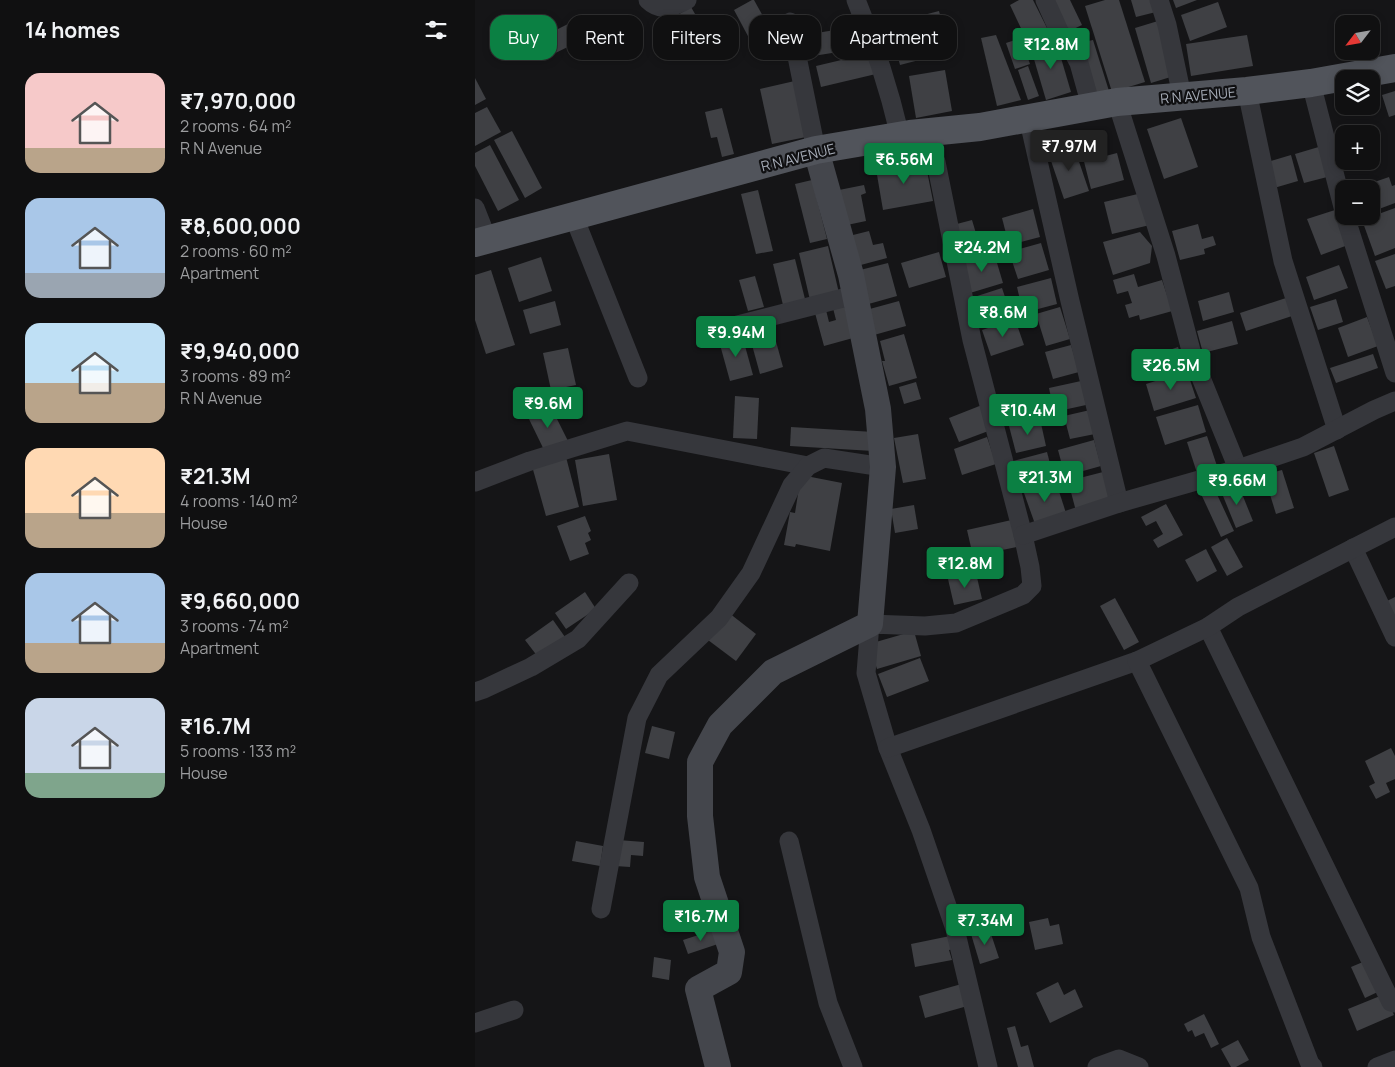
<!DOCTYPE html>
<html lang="en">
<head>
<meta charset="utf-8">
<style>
  body { margin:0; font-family:Manrope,sans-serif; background:#19191a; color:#f1f3f6; height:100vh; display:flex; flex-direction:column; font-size:19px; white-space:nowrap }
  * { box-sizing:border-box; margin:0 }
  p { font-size:16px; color:#9c9d9f }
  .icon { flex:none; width:28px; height:28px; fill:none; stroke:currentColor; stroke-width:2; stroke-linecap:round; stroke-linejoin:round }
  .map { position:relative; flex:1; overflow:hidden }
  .side { display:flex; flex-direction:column; background:#101011; width:475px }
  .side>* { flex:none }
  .hud { position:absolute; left:15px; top:15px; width:475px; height:45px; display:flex; gap:10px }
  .needle { width:32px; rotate:239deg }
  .buttons { position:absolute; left:860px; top:15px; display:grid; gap:10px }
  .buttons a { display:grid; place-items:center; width:45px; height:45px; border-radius:10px; background:#101011; box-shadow:0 2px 8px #0003,0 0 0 1px #303031; font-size:25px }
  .price { position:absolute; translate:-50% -42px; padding:0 11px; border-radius:5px; background:#0b8043; color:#fff; font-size:16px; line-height:32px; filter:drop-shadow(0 1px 2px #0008) }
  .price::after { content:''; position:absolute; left:50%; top:30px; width:15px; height:11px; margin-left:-8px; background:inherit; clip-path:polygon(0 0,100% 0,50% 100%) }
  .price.selected { background:#222; color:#fff }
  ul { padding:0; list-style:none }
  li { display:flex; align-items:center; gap:15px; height:125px; padding:0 25px }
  li span { display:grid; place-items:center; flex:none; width:140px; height:100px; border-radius:15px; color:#555 }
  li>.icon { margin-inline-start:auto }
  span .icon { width:60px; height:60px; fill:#fffc; stroke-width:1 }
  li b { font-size:21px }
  h2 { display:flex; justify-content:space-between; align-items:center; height:60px; padding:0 25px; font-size:21px }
  .chip { padding:0 18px; border-radius:15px; background:#101011; box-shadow:0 2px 8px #0003,0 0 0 1px #303031; font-size:18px; line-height:45px }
  .chip.selected { background:#0b8043; color:#fff }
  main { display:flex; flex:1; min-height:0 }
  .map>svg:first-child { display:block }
  .building { fill:#3f4044 }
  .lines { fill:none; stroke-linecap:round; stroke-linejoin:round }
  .street { stroke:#36373c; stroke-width:19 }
  .secondary { stroke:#44464c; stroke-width:26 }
  .primary { stroke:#51545b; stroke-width:28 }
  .labels { text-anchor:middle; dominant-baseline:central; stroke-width:4.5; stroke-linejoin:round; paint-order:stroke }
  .street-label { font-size:14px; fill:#a6acb7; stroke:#101012 }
</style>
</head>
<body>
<main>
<section class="side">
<h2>14 homes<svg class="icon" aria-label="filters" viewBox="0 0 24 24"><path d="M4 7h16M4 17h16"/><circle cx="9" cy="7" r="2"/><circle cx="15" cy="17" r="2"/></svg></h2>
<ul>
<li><span style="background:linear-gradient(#f6c9c9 75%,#b9a48a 0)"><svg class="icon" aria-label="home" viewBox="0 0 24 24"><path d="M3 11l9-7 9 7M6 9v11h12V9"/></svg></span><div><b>₹7,970,000</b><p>2 rooms · 64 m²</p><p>R N Avenue</p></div></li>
<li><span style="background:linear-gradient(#a9c7e8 75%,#9aa5b1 0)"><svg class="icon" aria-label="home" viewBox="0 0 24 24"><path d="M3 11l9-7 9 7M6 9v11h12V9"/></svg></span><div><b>₹8,600,000</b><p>2 rooms · 60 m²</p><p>Apartment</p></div></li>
<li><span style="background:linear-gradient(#bfe0f5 60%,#b9a48a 0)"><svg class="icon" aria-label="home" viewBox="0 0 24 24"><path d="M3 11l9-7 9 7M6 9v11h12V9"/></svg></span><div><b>₹9,940,000</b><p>3 rooms · 89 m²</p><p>R N Avenue</p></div></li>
<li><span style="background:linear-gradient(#ffd9b3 65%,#b9a48a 0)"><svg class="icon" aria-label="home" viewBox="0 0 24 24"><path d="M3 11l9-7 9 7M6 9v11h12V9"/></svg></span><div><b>₹21.3M</b><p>4 rooms · 140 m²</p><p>House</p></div></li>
<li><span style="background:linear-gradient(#a9c7e8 70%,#b9a48a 0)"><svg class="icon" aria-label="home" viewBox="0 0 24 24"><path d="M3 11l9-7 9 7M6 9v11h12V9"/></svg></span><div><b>₹9,660,000</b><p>3 rooms · 74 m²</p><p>Apartment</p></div></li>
<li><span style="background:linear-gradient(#c9d6e8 75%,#7fa58c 0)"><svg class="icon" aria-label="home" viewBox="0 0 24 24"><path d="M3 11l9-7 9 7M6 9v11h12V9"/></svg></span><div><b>₹16.7M</b><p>5 rooms · 133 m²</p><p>House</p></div></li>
</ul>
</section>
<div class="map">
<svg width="920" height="1067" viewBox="0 0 920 1067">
  <rect width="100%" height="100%" fill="#151517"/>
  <g class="building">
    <polygon points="277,0 279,0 294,27 274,38 259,10"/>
    <polygon points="544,0 558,0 574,32 553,43 535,5"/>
    <polygon points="576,0 595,0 607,25 588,34"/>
    <polygon points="630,0 644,0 670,82 637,92 610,6"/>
    <polygon points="656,0 677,0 681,12 661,17"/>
    <polygon points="698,0 722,0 701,8"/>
    <polygon points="743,2 752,27 715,41 706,15"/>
    <polygon points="216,7 231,33 236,29 243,39 246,37 251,45 237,53 234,47 228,51 226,47 216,52 196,19"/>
    <polygon points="464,11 475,52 425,65 414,24"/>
    <polygon points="683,21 699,76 676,83 660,28"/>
    <polygon points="93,24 101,43 66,60 57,42"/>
    <polygon points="385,26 388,48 332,57 329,35"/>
    <polygon points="521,35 546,100 522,106 506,38"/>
    <polygon points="772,35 778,66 716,76 711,44"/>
    <polygon points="546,38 555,64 540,69 531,43"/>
    <polygon points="618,40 634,91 621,94 604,43"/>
    <polygon points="581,41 596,92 571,100 556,49"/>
    <polygon points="396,53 401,74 346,87 341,66"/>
    <polygon points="553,66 564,96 553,100 543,70"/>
    <polygon points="470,70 477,111 441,118 434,76"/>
    <polygon points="0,78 11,99 0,105"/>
    <polygon points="324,80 336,136 297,144 285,89"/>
    <polygon points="920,91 920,115 914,117 907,95"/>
    <polygon points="12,107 26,132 0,146 0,113"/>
    <polygon points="247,108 259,154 247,157 242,137 236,138 230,112"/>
    <polygon points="706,118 723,167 689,179 672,129"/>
    <polygon points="37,131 67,188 50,198 19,140"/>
    <polygon points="619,142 623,158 642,153 649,180 616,189 605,146"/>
    <polygon points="598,144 614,191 589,199 573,152"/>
    <polygon points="15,145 44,200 23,211 0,166 0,153"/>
    <polygon points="847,146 856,176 829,183 820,154"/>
    <polygon points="816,155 823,181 799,188 792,162"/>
    <polygon points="450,161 458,201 408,210 401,169"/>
    <polygon points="914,177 917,186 920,185 920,203 896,212 896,189 882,188"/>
    <polygon points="337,180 352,239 335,243 320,184"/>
    <polygon points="389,185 391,193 386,195 391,221 372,225 364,190"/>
    <polygon points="283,190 298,251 281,254 266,194"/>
    <polygon points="667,193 675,225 637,234 629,202"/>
    <polygon points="920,208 920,248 900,256 887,220"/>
    <polygon points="558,209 565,237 534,245 527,218"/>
    <polygon points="860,210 873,245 846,255 832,219"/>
    <polygon points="497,220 503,240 512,238 515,251 488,259 478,225"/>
    <polygon points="723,224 727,239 738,236 741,245 729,249 730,254 705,260 697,231"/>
    <polygon points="394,231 398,245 408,243 412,258 382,266 374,236"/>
    <polygon points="665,232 677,246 675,263 638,275 628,242"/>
    <polygon points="566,243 574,270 543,279 534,252"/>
    <polygon points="353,246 364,293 335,300 324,253"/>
    <polygon points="464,252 471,277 434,288 426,263"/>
    <polygon points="519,253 528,283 495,293 486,263"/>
    <polygon points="920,254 920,286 911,289 900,261"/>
    <polygon points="66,257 77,291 44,302 33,268"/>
    <polygon points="320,259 330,299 308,305 298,264"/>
    <polygon points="413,263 422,296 390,305 381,271"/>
    <polygon points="864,265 873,288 839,300 831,277"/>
    <polygon points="16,270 40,345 11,354 0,320 0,275"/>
    <polygon points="659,274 663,287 687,280 692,295 696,294 701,310 665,320 664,315 654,318 650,305 657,303 653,291 642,294 638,280"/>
    <polygon points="280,276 289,307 273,311 264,280"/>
    <polygon points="576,278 582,304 548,313 542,287"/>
    <polygon points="527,288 536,315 504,325 496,298"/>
    <polygon points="754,292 759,312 728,321 723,301"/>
    <polygon points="811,298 817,316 771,331 765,313"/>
    <polygon points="861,299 868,322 843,330 835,307"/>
    <polygon points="80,301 86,325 55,334 48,310"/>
    <polygon points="424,301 431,326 399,335 391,310"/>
    <polygon points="369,305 378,338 349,346 340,313 351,310 354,322 361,320 358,308"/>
    <polygon points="585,307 595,339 571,346 561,314"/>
    <polygon points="892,317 903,346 873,357 863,328"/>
    <polygon points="540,319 549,345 516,356 507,330"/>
    <polygon points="757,321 763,344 728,353 722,331"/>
    <polygon points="297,327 308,367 285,374 274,334"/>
    <polygon points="429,334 442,378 414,386 407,361 410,361 405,341"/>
    <polygon points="267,335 278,375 255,381 244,341"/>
    <polygon points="596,345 604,372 578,379 570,352"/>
    <polygon points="703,347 709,365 689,371 683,354"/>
    <polygon points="93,348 101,385 76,390 68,353"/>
    <polygon points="898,354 903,368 861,383 855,368"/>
    <polygon points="712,371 721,398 679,411 671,384"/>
    <polygon points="606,381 611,405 579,412 574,388"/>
    <polygon points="441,382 446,399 429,404 424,387"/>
    <polygon points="260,396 284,398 282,439 258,438"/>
    <polygon points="507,405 516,430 484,442 474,418"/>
    <polygon points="723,405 731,432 690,445 681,417"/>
    <polygon points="76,407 93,441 70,452 53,417"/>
    <polygon points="615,410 620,434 595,439 589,416"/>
    <polygon points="565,419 571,446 541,453 534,426"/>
    <polygon points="316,427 399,432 398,451 315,446"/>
    <polygon points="443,434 451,479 428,483 419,438"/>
    <polygon points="732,436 742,466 722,473 712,442"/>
    <polygon points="512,437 521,464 487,475 479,449"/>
    <polygon points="619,440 626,466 590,476 583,450"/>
    <polygon points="859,446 874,490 854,497 839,453"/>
    <polygon points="572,452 579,479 546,489 538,461"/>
    <polygon points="134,454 142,500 108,506 100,460"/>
    <polygon points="91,457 104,507 71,516 57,466"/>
    <polygon points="807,470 819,508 801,514 789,475"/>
    <polygon points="628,472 636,501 601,511 593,481"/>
    <polygon points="326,475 367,483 355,551 321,544 320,547 309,545 315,512 320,513"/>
    <polygon points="581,482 591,513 560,524 549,493"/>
    <polygon points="763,484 778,521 761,528 746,491"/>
    <polygon points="740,490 759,531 746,537 727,496"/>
    <polygon points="691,504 708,535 683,548 678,540 688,534 681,521 671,526 666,517"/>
    <polygon points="439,505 443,529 420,533 416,509"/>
    <polygon points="110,516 116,531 113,533 116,540 110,543 114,554 95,561 82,526"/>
    <polygon points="541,519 547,546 498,556 492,530"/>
    <polygon points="752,538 768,567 752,576 736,547"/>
    <polygon points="731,549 742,571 722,582 710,560"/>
    <polygon points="501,573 507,599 479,605 473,579"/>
    <polygon points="110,592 121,609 91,629 80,613"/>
    <polygon points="920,597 920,617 912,601"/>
    <polygon points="640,598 664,642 649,650 625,606"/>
    <polygon points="254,613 281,634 261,661 233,640"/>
    <polygon points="78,620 90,637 63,657 50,640"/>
    <polygon points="439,631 446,656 402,669 394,644"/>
    <polygon points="445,658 454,681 412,697 403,674"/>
    <polygon points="177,726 200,732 194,759 170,753"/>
    <polygon points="916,748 920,756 920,779 911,783 915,792 901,799 894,786 900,783 890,761"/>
    <polygon points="143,840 169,842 168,856 156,855 155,867 140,866"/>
    <polygon points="101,841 128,846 125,866 97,861"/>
    <polygon points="573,918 575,926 584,924 588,944 560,950 554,922"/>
    <polygon points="514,928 524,958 505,964 496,934"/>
    <polygon points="239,930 243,944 213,954 208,940"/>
    <polygon points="475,936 478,949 474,950 477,960 440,967 436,944"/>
    <polygon points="179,957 196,960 194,980 177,977"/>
    <polygon points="895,959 909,989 890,998 876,967"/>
    <polygon points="583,982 589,995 600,989 608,1007 575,1023 561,993"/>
    <polygon points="490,983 496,1005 450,1018 444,996"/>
    <polygon points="910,994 919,1015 882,1031 873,1009"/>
    <polygon points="729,1014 744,1044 736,1048 729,1033 720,1037 717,1030 713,1032 709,1024"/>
    <polygon points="540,1026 546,1047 553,1045 559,1067 543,1067 532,1028"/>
    <polygon points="763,1040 774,1060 761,1067 756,1067 746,1049"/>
  </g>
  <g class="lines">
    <g class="street">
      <path d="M173,0C185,12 199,7 212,0"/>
      <path d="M381,0C400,45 414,89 425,136"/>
      <polyline points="570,0 584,31 595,46 604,63 616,106"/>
      <polyline points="684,0 692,25 707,96"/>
      <polyline points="315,22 341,150"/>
      <polyline points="836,83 869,211"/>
      <polyline points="772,91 808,261 862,430"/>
      <polyline points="642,102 691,256 718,358 763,469"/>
      <polyline points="553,117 595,301 644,503"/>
      <polyline points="435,134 461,162 497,340 548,535 555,567 557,586 548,595 481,623 450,626 395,624 391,673 413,748 446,830 480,929 513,1067"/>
      <polyline points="0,208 13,241"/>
      <polyline points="870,216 920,373"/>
      <polyline points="99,217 163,378"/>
      <polyline points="231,333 380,295"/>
      <polyline points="0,482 55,461 152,431 333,466"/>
      <polyline points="548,535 644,503 763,469 828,447 899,410 920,401"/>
      <polyline points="878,548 920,637"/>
      <polyline points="733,627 916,1002 920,1003"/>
      <polyline points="0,692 9,689 56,667 103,639 154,583"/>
      <polyline points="413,748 662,661"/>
      <polyline points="314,841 353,1003 378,1067"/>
      <polyline points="126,909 162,718 184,675 244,618 276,573 317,485 333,466 349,458 408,467"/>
      <polyline points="0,1023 39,1010"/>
      <polyline points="622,1067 644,1059 664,1067"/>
      <polyline points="838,1067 835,1064 786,937 774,888 662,661 733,627 763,607 920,527"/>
      <polyline points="902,1067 920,1060"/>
    </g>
    <polyline class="secondary" points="243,1067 223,989 254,972 257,952 232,877 225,816 225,762 245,725 298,672 395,624 408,467 403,409 376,275 341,150"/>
    <polyline class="primary" points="0,243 341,150 435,134 505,127 642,102 772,91 836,83 920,68"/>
  </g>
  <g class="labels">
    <g class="street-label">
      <text transform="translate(723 95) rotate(-5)">R N AVENUE</text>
      <text transform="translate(323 157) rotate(-14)">R N AVENUE</text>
    </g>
  </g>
</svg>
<div class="buttons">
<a><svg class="needle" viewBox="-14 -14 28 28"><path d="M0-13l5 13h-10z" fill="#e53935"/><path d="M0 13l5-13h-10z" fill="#9c9d9f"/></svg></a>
<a><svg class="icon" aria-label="layers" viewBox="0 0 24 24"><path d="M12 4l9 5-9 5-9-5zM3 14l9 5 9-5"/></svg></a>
<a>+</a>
<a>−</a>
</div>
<b class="price" style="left:576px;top:70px">₹12.8M</b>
<b class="price selected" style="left:594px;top:172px">₹7.97M</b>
<b class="price" style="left:429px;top:185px">₹6.56M</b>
<b class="price" style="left:507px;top:273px">₹24.2M</b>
<b class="price" style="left:528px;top:338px">₹8.6M</b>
<b class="price" style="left:261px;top:358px">₹9.94M</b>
<b class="price" style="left:696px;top:391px">₹26.5M</b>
<b class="price" style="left:73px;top:429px">₹9.6M</b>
<b class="price" style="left:553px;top:436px">₹10.4M</b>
<b class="price" style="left:570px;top:503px">₹21.3M</b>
<b class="price" style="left:762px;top:506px">₹9.66M</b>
<b class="price" style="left:490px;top:589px">₹12.8M</b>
<b class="price" style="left:226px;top:942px">₹16.7M</b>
<b class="price" style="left:510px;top:946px">₹7.34M</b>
<div class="hud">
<a class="chip selected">Buy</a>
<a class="chip">Rent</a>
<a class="chip">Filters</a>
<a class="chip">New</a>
<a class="chip">Apartment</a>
</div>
</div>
</main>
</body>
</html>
